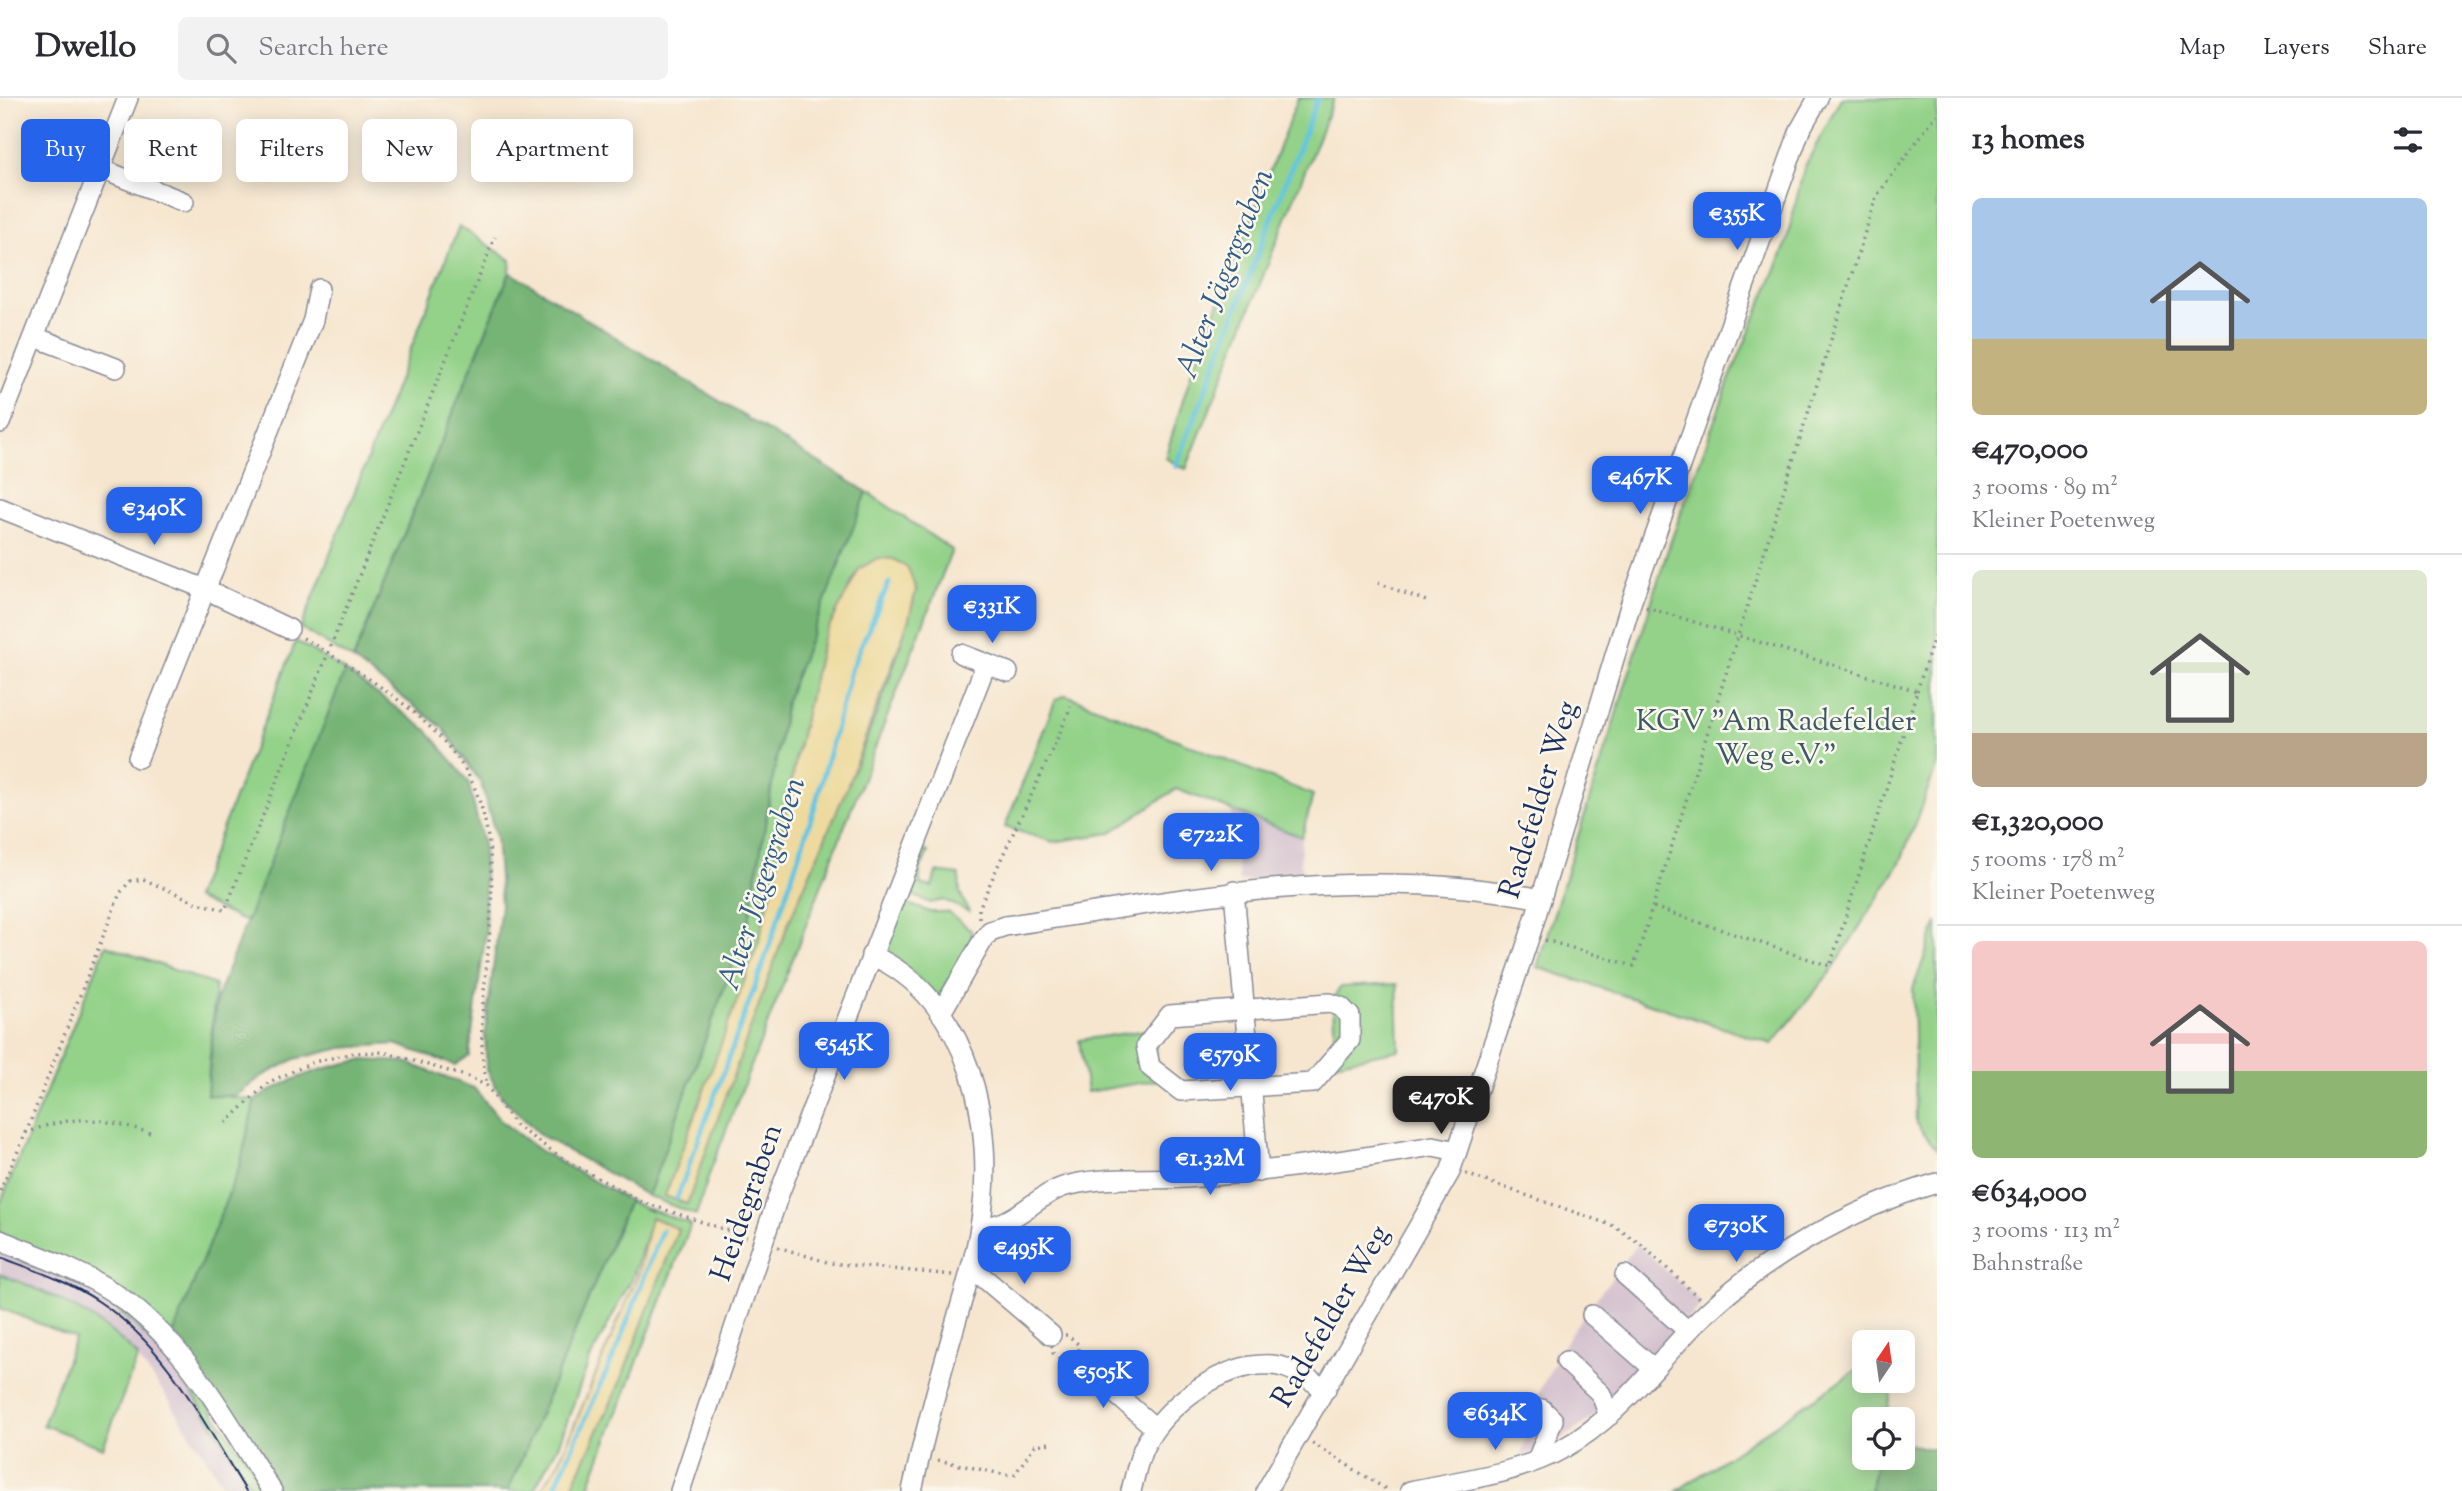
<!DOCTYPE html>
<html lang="en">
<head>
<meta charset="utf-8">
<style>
  body { margin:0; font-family:"Sorts Mill Goudy",serif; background:#f2f2f3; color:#2b2b33; height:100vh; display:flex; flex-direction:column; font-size:26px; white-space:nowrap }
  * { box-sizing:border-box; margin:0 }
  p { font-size:23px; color:#7c7c81 }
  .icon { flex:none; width:38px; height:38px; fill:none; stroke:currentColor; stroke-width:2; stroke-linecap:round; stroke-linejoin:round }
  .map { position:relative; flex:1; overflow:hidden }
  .details { display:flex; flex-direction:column; background:#fff; width:525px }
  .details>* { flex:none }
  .hud { position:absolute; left:21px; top:21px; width:665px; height:63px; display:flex; gap:14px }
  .needle { width:46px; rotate:13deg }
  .tools { position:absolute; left:1852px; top:1232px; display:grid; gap:14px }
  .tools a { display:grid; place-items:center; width:63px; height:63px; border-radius:10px; background:#fff; box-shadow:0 4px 18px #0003; font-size:35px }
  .price { position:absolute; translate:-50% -60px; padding:0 16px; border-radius:14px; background:#2563eb; color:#fff; font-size:23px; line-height:46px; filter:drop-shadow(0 2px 4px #0008) }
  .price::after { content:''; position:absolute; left:50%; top:42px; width:21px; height:16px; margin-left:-10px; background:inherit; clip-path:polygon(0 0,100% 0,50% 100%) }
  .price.current { background:#222; color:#fff }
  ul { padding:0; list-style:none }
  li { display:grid; align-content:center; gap:14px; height:371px; padding:0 35px }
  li+li { border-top:2px solid #e1e1e2 }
  li span { display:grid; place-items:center; height:217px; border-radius:10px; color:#555 }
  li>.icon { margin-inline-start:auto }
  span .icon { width:126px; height:126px; fill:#fffc; stroke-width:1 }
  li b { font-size:30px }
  h2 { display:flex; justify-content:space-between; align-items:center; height:84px; padding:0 35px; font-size:30px }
  .chip { padding:0 24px; border-radius:10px; background:#fff; box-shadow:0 4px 18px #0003; font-size:24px; line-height:63px }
  .chip.current { background:#2563eb; color:#fff }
  header { display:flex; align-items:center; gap:42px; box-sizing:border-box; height:98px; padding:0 35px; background:#fff; border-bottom:2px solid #e1e1e2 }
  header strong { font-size:33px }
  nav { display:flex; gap:38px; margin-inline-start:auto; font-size:24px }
  .search { width:490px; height:63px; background:#f2f2f3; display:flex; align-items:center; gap:18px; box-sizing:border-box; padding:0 24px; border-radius:10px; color:#7c7c81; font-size:26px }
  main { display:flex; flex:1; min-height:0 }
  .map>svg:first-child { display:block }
  .industrial { fill:#d1bdcc }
  .green { fill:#93d288; stroke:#578073; stroke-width:2; fill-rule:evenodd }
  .forest { fill:#76b474; stroke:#487269; stroke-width:2 }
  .sand { fill:#eeda9e; stroke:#84847e; stroke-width:2 }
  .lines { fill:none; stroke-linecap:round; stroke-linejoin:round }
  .stream { stroke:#64c5e2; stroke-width:5 }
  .minor-casing { stroke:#888a96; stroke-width:22 }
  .path { stroke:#888a96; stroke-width:3.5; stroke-dasharray:2 5; stroke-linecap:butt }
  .minor { stroke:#fff; stroke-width:19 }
  .tram { stroke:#1b2f5e; stroke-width:2 }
  .labels { text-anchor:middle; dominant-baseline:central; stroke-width:5; stroke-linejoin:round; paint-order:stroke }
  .park-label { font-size:30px; fill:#395868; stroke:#fbf7ec }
  .street-label { font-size:30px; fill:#1b2f5e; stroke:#fbf7ec }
  .water-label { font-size:32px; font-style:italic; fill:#315c86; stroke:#fbf7ec }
</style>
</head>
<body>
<header>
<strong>Dwello</strong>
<div class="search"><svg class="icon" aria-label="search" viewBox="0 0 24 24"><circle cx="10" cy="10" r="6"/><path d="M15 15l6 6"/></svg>Search here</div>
<nav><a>Map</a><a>Layers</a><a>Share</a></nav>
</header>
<main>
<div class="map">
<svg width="1937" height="1393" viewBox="0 0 1937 1393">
  <rect width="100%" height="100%" fill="#fbf7ec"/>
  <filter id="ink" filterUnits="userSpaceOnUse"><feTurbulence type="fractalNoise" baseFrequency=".0143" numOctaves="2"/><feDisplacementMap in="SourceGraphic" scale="14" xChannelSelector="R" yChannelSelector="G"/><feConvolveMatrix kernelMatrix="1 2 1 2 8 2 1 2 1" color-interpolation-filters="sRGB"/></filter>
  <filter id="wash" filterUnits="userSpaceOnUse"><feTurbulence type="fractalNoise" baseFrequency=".00686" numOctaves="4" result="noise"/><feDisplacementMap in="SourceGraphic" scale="28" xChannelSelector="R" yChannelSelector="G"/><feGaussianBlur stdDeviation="1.57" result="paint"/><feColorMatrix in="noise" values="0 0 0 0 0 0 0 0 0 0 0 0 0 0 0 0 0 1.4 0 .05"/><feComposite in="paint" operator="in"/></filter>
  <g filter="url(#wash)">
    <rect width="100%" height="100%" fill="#f6e6cf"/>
    <g class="industrial">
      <polygon points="1231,710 1302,739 1300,765 1307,778 1239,783"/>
      <polygon points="1637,1146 1702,1206 1609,1306 1583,1327 1549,1348 1521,1358 1537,1298 1569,1237"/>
      <polygon points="0,1155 84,1190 142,1234 185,1285 254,1393 227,1393 165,1296 128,1248 68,1204 0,1176"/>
    </g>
    <g class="green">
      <polygon points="1298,0 1334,0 1186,371 1165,360 1191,276"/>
      <polygon points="1841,0 1937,0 1937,667 1900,765 1832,872 1772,946 1537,869 1669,448 1730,280 1785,149 1804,70"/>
      <polygon points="459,128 511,162 510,174 353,562 301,530"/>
      <path d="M867,394L952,452L711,1071L696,1117L648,1098L749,822L786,603ZM916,491C889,606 832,716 788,825C751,917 721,1012 687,1106L666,1098L759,843L776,775L796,659L823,541Z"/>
      <polygon points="296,543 345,573 248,822 241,822 195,800"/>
      <polygon points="1066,597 1313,697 1302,739 1176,691 1110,735 1053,744 1005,729 1056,601"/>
      <polygon points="921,751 928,754 920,772 920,786 932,789 936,774 959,777 960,795 969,814 944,802 930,805 906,794"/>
      <polygon points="903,804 930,814 948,814 971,832 972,842 939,899 885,851 885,843"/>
      <polygon points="1937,824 1937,1051 1916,1026 1913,891"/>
      <polygon points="106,847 215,887 207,996 255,1002 240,1067 173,1237 0,1136 0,1106"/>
      <polygon points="1397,886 1399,952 1335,965 1333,900 1341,889"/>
      <polygon points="1154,931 1158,982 1087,994 1079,942"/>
      <polygon points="629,1103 650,1113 649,1111 691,1126 587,1393 570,1393 619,1287 678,1131 652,1120 633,1178 589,1263 558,1348 533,1393 508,1393"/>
      <path d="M0,1147L65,1174L157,1235L269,1393H254C207,1319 164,1234 84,1190C58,1176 28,1166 0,1155Z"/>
      <path d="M0,1176C52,1196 98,1217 138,1258L103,1350L43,1327L75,1240L0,1210Z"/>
      <polygon points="1864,1267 1864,1283 1894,1283 1886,1321 1864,1321 1864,1360 1877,1360 1870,1393 1677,1393"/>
    </g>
    <g class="forest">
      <polygon points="510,174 867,394 786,603 749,822 648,1098 540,1037 501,998 487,972 485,936 501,807 496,739 481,685 443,630 353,562"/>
      <polygon points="345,573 428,633 468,683 483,746 486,832 469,958 455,967 395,946 342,950 295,961 262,978 236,998 207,997 216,901"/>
      <path d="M362,962L405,964L474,990L502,1024L539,1052L629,1103L508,1393H278L173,1237L240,1067L255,1002C289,980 323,969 362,962Z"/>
      <polygon points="1902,1345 1937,1352 1937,1393 1870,1393 1877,1360 1902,1360"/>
    </g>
    <g class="sand">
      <polygon points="878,460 893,461 908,470 916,492 909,521 846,692 788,826 687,1106 665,1098 759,843 776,775 796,659 823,541 859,471"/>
      <polygon points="651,1119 678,1131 619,1287 570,1393 540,1393 558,1366 638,1176"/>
    </g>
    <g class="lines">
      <g class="stream">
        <polyline points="1176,368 1318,0"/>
        <polyline points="677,1100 765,861 815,708 852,569 889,485"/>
        <polyline points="553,1393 618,1248 662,1132"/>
      </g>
    </g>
  </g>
  <g filter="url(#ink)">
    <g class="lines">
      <defs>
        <g id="minor">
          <polyline points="101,71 184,104"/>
          <polyline points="35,239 116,270"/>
          <polyline points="0,325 128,0"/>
          <polyline points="0,410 205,491 289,531"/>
          <polyline points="961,556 1008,574"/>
          <polyline points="138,660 313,222 319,191"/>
          <polyline points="1234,793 1259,1074"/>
          <path d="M871,857C971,901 997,1030 980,1129C975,1162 964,1195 955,1227C939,1282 924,1337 912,1393"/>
          <polygon points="1330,905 1341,909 1350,918 1350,942 1313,985 1181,993 1150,969 1146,948 1170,917"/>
          <path d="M942,913L983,842L990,833L1005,828C1182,801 1364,765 1541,801"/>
          <path d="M981,1128C1014,1131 1037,1094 1070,1087C1112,1077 1156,1083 1199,1079C1277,1073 1355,1061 1433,1048L1457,1053"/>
          <path d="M0,1142C34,1156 71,1169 103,1188C180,1233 225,1320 272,1393"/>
          <polyline points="971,1169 1051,1237"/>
          <polyline points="1625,1177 1688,1233"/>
          <polyline points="1592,1217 1654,1271"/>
          <polyline points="1566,1263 1601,1296 1609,1318"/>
          <polyline points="1079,1264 1155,1330"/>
          <polyline points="1537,1362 1553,1322 1542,1311"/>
          <polyline points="680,1393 779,1096 986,566"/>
          <path d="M1131,1393C1135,1378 1138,1360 1145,1347C1166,1306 1224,1264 1272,1267C1291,1268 1309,1282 1326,1291"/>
          <polyline points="1266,1393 1450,1074 1530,837 1631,505 1800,32 1818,0"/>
          <path d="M1410,1393C1461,1382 1519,1376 1564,1350C1618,1320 1653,1269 1695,1226C1758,1162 1852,1110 1937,1085"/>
        </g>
      </defs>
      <use href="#minor" class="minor-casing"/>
      <g class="path">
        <polyline points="1378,485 1426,503"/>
        <polyline points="1646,509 1917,593 1830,868 1653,809"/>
        <path d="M303,540C357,573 423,610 460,664C492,708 494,776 490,828C487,882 475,933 487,987"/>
        <polyline points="1917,593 1937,530"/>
        <path d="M979,820V811C1008,742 1043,677 1071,608"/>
        <polyline points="1545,842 1634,868 1876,99 1937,16"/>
        <polyline points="226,1025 269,984 314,964 354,955 383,954 469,979 487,988 516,1028 568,1064 642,1104 747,1139"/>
        <polyline points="26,1035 120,795 130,783 143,781 198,805 225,812 495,139"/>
        <polyline points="1466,1076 1614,1128 1642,1147 1699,1200"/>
        <path d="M0,1093L26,1035C74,1015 105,1020 153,1036"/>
        <polyline points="778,1149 830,1165 953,1177"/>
        <polygon points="1051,1237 1068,1237 1079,1247 1079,1264 1063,1264 1053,1255"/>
        <polyline points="1312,1345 1389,1393"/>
        <polyline points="938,1362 1006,1377 1015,1376 1035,1347 1051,1345"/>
      </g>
      <use href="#minor" class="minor"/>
      <path class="tram" d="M0,1159C34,1172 68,1183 98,1203C167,1248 204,1325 246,1393"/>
    </g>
  </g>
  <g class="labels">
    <g class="park-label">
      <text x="1776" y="624">KGV "Am Radefelder<tspan x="1776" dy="34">Weg e.V."</tspan></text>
    </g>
    <g class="street-label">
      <text transform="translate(1540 702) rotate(-73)">Radefelder Weg</text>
      <text transform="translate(748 1105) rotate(-71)">Heidegraben</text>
      <text transform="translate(1332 1219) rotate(-60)">Radefelder Weg</text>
    </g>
    <g class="water-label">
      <text transform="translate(1226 176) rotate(-69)">Alter Jägergraben</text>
      <text transform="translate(763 786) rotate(-72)">Alter Jägergraben</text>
    </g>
  </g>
</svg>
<div class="tools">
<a><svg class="needle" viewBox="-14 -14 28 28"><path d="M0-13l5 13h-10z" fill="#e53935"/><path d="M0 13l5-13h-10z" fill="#7c7c81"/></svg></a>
<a><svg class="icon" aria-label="locate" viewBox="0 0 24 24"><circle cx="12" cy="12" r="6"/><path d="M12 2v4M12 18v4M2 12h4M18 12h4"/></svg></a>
</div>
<b class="price" style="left:1737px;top:154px">€355K</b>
<b class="price" style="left:1640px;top:418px">€467K</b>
<b class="price" style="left:154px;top:449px">€340K</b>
<b class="price" style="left:992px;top:547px">€331K</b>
<b class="price" style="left:1211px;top:775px">€722K</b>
<b class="price" style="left:844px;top:984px">€545K</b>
<b class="price" style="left:1230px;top:995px">€579K</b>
<b class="price current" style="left:1441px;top:1038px">€470K</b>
<b class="price" style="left:1210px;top:1099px">€1.32M</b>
<b class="price" style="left:1736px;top:1166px">€730K</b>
<b class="price" style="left:1024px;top:1188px">€495K</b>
<b class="price" style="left:1103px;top:1312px">€505K</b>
<b class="price" style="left:1495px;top:1354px">€634K</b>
<div class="hud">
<a class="chip current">Buy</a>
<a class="chip">Rent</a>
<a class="chip">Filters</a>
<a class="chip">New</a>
<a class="chip">Apartment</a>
</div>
</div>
<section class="details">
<h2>13 homes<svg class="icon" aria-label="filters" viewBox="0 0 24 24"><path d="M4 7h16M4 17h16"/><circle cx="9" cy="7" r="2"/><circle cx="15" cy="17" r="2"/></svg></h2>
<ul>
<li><span style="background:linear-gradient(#a9c7e8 65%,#c2b280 0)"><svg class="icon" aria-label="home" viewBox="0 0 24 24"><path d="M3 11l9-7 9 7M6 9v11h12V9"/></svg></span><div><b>€470,000</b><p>3 rooms · 89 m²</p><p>Kleiner Poetenweg</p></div></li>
<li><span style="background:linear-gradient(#dfe7d0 75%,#b9a48a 0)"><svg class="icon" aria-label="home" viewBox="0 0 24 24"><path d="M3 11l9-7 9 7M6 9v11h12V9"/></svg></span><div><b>€1,320,000</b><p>5 rooms · 178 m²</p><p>Kleiner Poetenweg</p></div></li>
<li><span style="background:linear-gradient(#f6c9c9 60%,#8fb573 0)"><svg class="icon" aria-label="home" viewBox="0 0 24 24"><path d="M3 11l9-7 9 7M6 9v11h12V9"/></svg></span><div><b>€634,000</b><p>3 rooms · 113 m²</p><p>Bahnstraße</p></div></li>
</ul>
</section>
</main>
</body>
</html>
